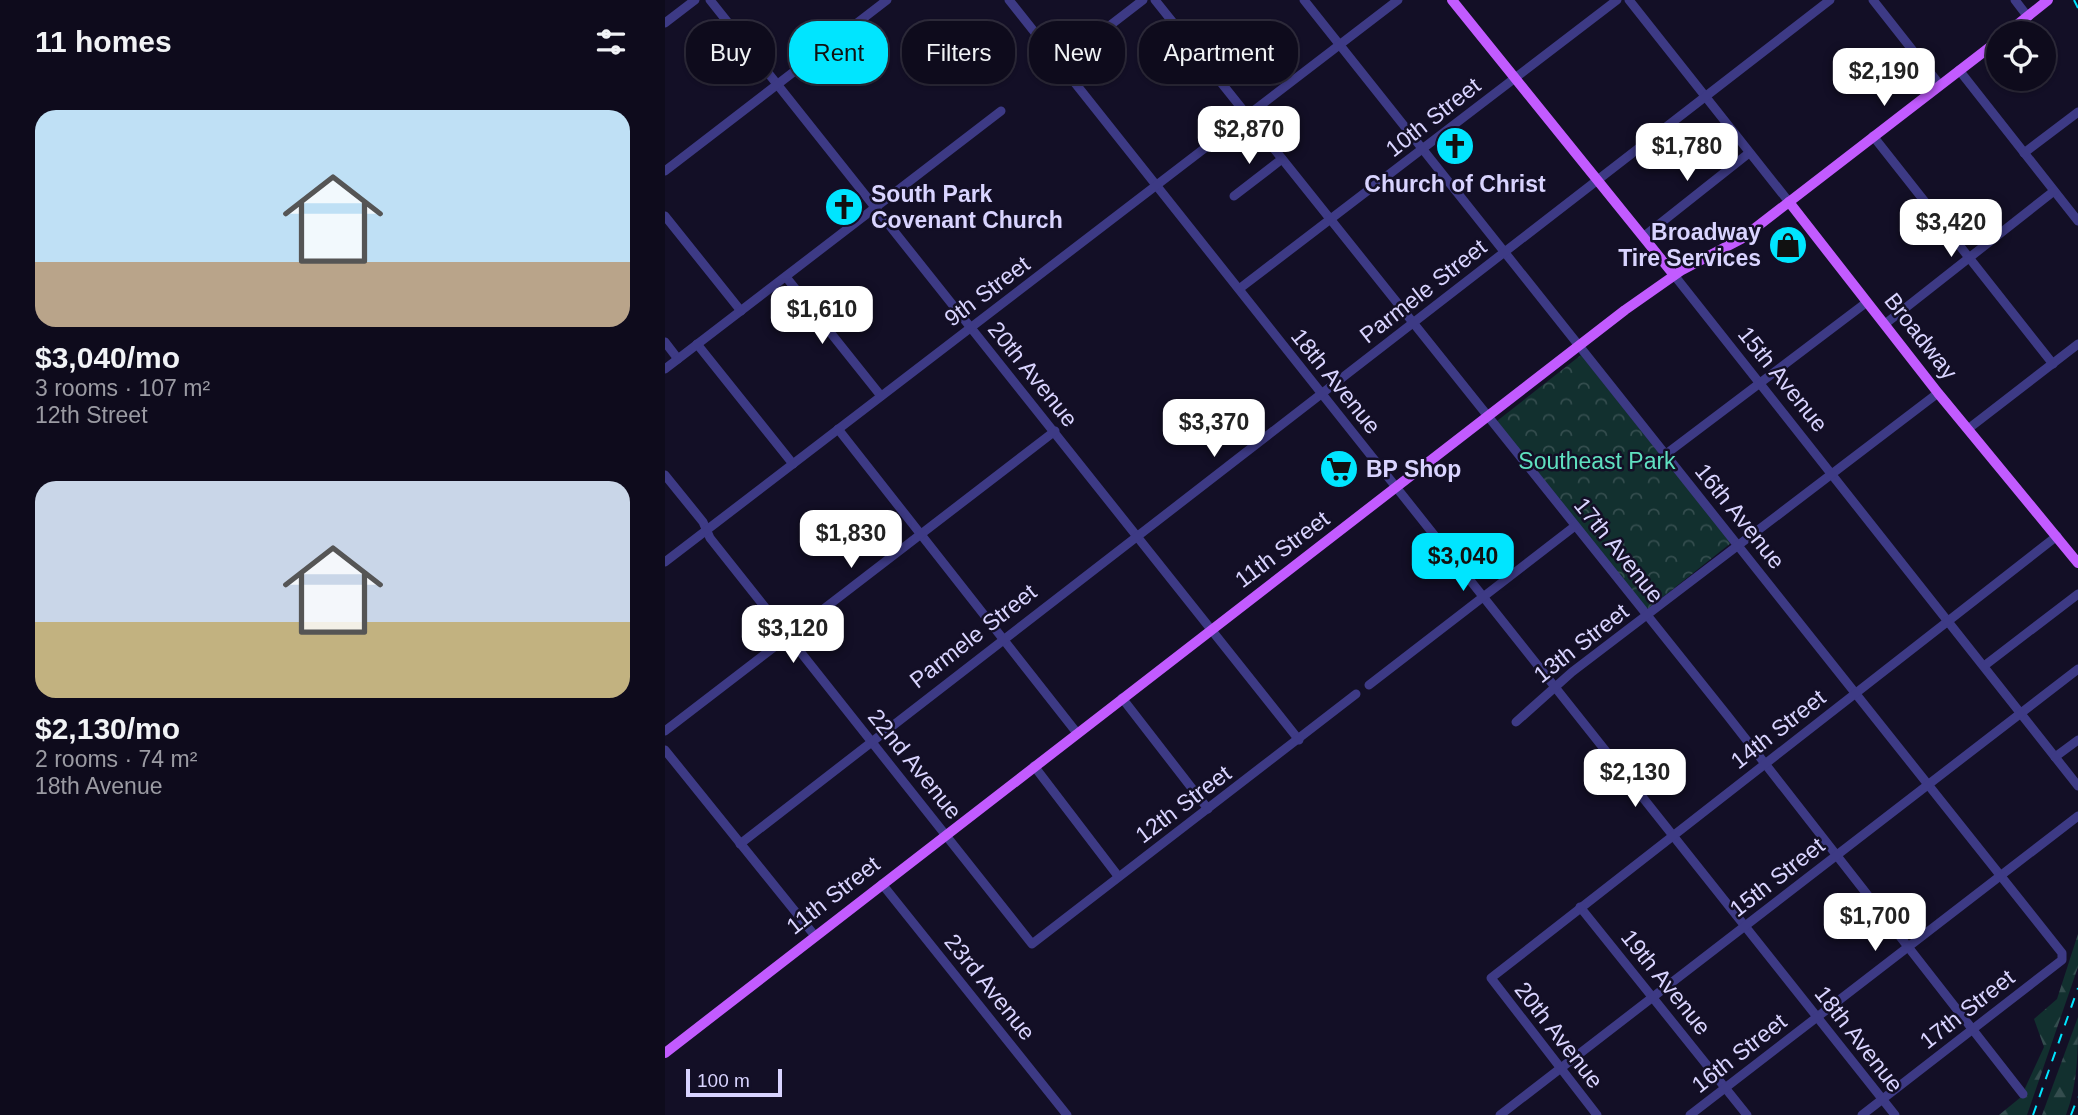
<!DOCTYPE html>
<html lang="en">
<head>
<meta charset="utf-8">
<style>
  body { margin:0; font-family:Helvetica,sans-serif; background:#1c1929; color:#f1f3f6; height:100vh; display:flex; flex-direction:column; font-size:26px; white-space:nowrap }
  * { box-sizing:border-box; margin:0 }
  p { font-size:23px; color:#9b9ba3 }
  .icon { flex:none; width:38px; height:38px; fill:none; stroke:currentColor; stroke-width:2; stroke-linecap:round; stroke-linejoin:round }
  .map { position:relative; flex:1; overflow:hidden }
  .details { display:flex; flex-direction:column; background:#0e0b1c; width:665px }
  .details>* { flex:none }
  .guide { position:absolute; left:21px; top:21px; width:665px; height:63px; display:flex; gap:14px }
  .fabs { position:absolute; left:1321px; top:21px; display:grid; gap:14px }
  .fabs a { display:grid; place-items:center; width:70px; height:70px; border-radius:50%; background:#0e0b1c; box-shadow:0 2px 5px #0004,0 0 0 2px #2e2b3b; font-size:35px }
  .scale { position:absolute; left:21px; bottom:18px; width:96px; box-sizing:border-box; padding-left:7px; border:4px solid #d9d4ff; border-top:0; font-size:19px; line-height:24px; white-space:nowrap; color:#d9d4ff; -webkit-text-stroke:5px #130f26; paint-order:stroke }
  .price { position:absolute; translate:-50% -60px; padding:0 16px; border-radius:14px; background:#fff; color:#222; font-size:23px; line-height:46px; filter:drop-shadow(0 2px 4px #0008) }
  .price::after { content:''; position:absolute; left:50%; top:42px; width:21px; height:16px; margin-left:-10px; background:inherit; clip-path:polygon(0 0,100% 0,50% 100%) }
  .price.on { background:#00e5ff; color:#111 }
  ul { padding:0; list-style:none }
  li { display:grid; align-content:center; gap:14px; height:371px; padding:0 35px }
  li span { display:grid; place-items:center; height:217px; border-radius:21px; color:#555 }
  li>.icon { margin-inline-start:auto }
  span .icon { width:126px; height:126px; fill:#fffc; stroke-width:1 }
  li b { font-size:30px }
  h2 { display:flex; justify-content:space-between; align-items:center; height:84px; padding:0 35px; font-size:30px }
  .chip { padding:0 24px; border-radius:28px; background:#0e0b1c; box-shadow:0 2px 5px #0004,0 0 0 2px #2e2b3b; font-size:24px; line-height:63px }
  .chip.on { background:#00e5ff; color:#111 }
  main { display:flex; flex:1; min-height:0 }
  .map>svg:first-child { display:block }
  .forest { fill:url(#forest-firs) }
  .park { fill:url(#park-crowns) }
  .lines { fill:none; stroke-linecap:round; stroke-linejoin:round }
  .minor { stroke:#3d3a85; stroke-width:9 }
  .major { stroke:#c25bff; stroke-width:10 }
  .rail { stroke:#00e5ff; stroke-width:2; stroke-dasharray:10 9; stroke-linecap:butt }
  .labels { text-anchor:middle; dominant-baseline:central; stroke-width:5; stroke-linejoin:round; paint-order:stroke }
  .street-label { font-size:23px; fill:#d9d4ff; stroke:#130f26 }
  .poi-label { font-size:23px; font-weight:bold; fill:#d9d4ff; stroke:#130f26; text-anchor:start }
  .park-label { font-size:23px; fill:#5fe0c0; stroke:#130f26 }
</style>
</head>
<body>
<main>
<section class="details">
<h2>11 homes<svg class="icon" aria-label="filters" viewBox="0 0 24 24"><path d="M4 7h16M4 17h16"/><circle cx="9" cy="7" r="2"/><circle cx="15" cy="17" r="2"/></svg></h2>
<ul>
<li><span style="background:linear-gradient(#bfe0f5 70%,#b9a48a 0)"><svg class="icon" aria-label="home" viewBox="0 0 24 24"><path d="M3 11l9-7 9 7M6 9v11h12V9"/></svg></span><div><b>$3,040/mo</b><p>3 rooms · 107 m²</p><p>12th Street</p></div></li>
<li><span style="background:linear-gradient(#c9d6e8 65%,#c2b280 0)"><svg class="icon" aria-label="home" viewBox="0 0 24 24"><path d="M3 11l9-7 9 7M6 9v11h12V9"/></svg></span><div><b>$2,130/mo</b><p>2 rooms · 74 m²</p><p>18th Avenue</p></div></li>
</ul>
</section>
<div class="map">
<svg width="1413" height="1115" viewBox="0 0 1413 1115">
  <defs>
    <pattern id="forest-firs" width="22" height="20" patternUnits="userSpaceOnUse" patternTransform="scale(1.75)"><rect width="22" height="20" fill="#12302f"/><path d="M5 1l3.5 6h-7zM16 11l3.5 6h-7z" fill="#344d4e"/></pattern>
    <pattern id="park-crowns" width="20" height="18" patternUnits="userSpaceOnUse" patternTransform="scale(1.75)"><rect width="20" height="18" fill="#12302f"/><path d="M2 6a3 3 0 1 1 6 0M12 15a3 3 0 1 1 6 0" fill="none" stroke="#344d4e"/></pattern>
  </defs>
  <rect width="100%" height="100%" fill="#130f26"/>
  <g class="forest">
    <polygon points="1413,934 1413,967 1362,1115 1334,1115 1356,1097 1379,1047 1369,1019 1392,999"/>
    <path d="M1413,1017C1413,1051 1413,1083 1401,1115H1377Z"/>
  </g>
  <polygon class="park" points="916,355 1066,543 984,608 980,608 832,421"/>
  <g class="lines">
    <g class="minor">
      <polyline points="45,0 634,740"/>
      <polyline points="344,0 1230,1115"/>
      <polyline points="490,0 1062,715 1358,1094"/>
      <polyline points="639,0 1397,953 1397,960 1197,1115"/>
      <polyline points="964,0 1124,202"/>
      <polyline points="1208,0 1275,85"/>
      <polyline points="1350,0 1363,17"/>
      <polyline points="0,23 30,0"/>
      <polyline points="395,64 478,0"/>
      <polyline points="1294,70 1413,221"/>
      <polyline points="1208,136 1388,364"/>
      <polyline points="1359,153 1413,112"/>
      <polyline points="0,171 222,0"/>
      <polyline points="569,196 617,159"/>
      <polyline points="0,216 76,311"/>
      <polyline points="978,237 1084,153"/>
      <polyline points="1009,275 1413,786"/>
      <polyline points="121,277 216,396"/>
      <polyline points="574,289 952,0"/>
      <polyline points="1220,324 1389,191"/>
      <polyline points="0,342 13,359"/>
      <polyline points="32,344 128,464"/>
      <polyline points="0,369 336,111"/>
      <polyline points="173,429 412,733"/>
      <polyline points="1303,429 1413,344"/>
      <polyline points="1001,454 1202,302"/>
      <polyline points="0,475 38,522 45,538 367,944 691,694"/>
      <polyline points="0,562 733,0"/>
      <polyline points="1319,666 1413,594"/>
      <polyline points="704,685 910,526"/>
      <polyline points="457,698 543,809"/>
      <polyline points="851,722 907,672 1273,393"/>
      <polyline points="0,731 390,431"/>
      <polyline points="0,750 150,936"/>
      <polyline points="1390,757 1413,740"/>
      <polyline points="369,766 453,876"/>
      <path d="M75,844C437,561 803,283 1165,0"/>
      <polyline points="217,884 402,1115"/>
      <polyline points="915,907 1082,1115"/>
      <polyline points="835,1115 1413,669"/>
      <polyline points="932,1115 826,978 1392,536"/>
      <polyline points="1025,1115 1413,816"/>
    </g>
    <g class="major">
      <polyline points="787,0 1009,275"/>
      <polyline points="1342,33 1383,0"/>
      <polyline points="1124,202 1273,393 1413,563"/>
      <polyline points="0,1053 960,310 1017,270 1076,239 1334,40"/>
    </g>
    <g class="rail">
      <polyline points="1409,0 1413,8"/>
      <polyline points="1368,1115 1413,988"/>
      <polyline points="1406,1115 1413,1097"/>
    </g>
  </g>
  <defs>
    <symbol id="church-disc" viewBox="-11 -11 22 22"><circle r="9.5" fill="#00e5ff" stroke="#130f26"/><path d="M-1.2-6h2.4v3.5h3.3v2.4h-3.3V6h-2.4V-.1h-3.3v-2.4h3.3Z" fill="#111"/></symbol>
    <symbol id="shop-disc" viewBox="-11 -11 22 22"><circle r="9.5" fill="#00e5ff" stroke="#130f26"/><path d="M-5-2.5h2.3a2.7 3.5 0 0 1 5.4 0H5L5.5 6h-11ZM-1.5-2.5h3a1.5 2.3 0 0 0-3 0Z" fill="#111"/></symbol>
    <symbol id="supermarket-disc" viewBox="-11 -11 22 22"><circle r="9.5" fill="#00e5ff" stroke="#130f26"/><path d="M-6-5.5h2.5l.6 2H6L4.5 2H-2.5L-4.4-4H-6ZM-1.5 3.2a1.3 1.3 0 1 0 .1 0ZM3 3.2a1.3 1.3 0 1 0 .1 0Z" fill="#111"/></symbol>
  </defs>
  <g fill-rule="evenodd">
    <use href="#church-disc" x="768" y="124" width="44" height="44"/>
    <use href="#church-disc" x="157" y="185" width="44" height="44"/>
    <use href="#shop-disc" x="1101" y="223" width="44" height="44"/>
    <use href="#supermarket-disc" x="652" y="447" width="44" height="44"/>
  </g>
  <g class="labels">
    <g class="street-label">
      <text transform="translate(768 117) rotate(-38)">10th Street</text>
      <text transform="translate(322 291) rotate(-37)">9th Street</text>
      <text transform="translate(758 291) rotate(-38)">Parmele Street</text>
      <text transform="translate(1256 336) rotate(52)">Broadway</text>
      <text transform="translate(368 374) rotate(51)">20th Avenue</text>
      <text transform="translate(1118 379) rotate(51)">15th Avenue</text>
      <text transform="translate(671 381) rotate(51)">18th Avenue</text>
      <text transform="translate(1075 516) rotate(51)">16th Avenue</text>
      <text transform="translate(617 549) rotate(-37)">11th Street</text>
      <text transform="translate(954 550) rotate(51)">17th Avenue</text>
      <text transform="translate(308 636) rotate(-38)">Parmele Street</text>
      <text transform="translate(916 643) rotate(-38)">13th Street</text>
      <text transform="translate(1113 729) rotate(-38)">14th Street</text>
      <text transform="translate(250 764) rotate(51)">22nd Avenue</text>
      <text transform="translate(518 804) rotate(-37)">12th Street</text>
      <text transform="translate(1112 877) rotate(-38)">15th Street</text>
      <text transform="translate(168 895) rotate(-38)">11th Street</text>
      <text transform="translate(1001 982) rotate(51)">19th Avenue</text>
      <text transform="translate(325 987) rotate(51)">23rd Avenue</text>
      <text transform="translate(1302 1009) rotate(-38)">17th Street</text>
      <text transform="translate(894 1035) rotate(52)">20th Avenue</text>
      <text transform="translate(1194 1039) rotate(52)">18th Avenue</text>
      <text transform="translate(1074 1053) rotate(-38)">16th Street</text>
    </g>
    <g class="poi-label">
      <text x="790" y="184" text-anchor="middle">Church of Christ</text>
      <text x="206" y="194">South Park<tspan x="206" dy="26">Covenant Church</tspan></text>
      <text x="1096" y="232" text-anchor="end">Broadway<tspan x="1096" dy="26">Tire Services</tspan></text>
      <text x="701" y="469">BP Shop</text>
    </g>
    <g class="park-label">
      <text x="932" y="461">Southeast Park</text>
    </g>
  </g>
</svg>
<div class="fabs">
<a><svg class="icon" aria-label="locate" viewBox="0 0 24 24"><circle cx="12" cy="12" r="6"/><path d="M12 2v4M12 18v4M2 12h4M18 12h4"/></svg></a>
</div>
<div class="scale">100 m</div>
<b class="price" style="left:1219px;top:108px">$2,190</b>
<b class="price" style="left:584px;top:166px">$2,870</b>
<b class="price" style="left:1022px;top:183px">$1,780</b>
<b class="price" style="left:1286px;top:259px">$3,420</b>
<b class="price" style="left:157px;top:346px">$1,610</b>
<b class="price" style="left:549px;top:459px">$3,370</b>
<b class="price" style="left:186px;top:570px">$1,830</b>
<b class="price on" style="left:798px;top:593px">$3,040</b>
<b class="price" style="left:128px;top:665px">$3,120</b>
<b class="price" style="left:970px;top:809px">$2,130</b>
<b class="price" style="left:1210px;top:953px">$1,700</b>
<div class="guide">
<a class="chip">Buy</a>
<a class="chip on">Rent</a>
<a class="chip">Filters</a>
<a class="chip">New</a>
<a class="chip">Apartment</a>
</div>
</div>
</main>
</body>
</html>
